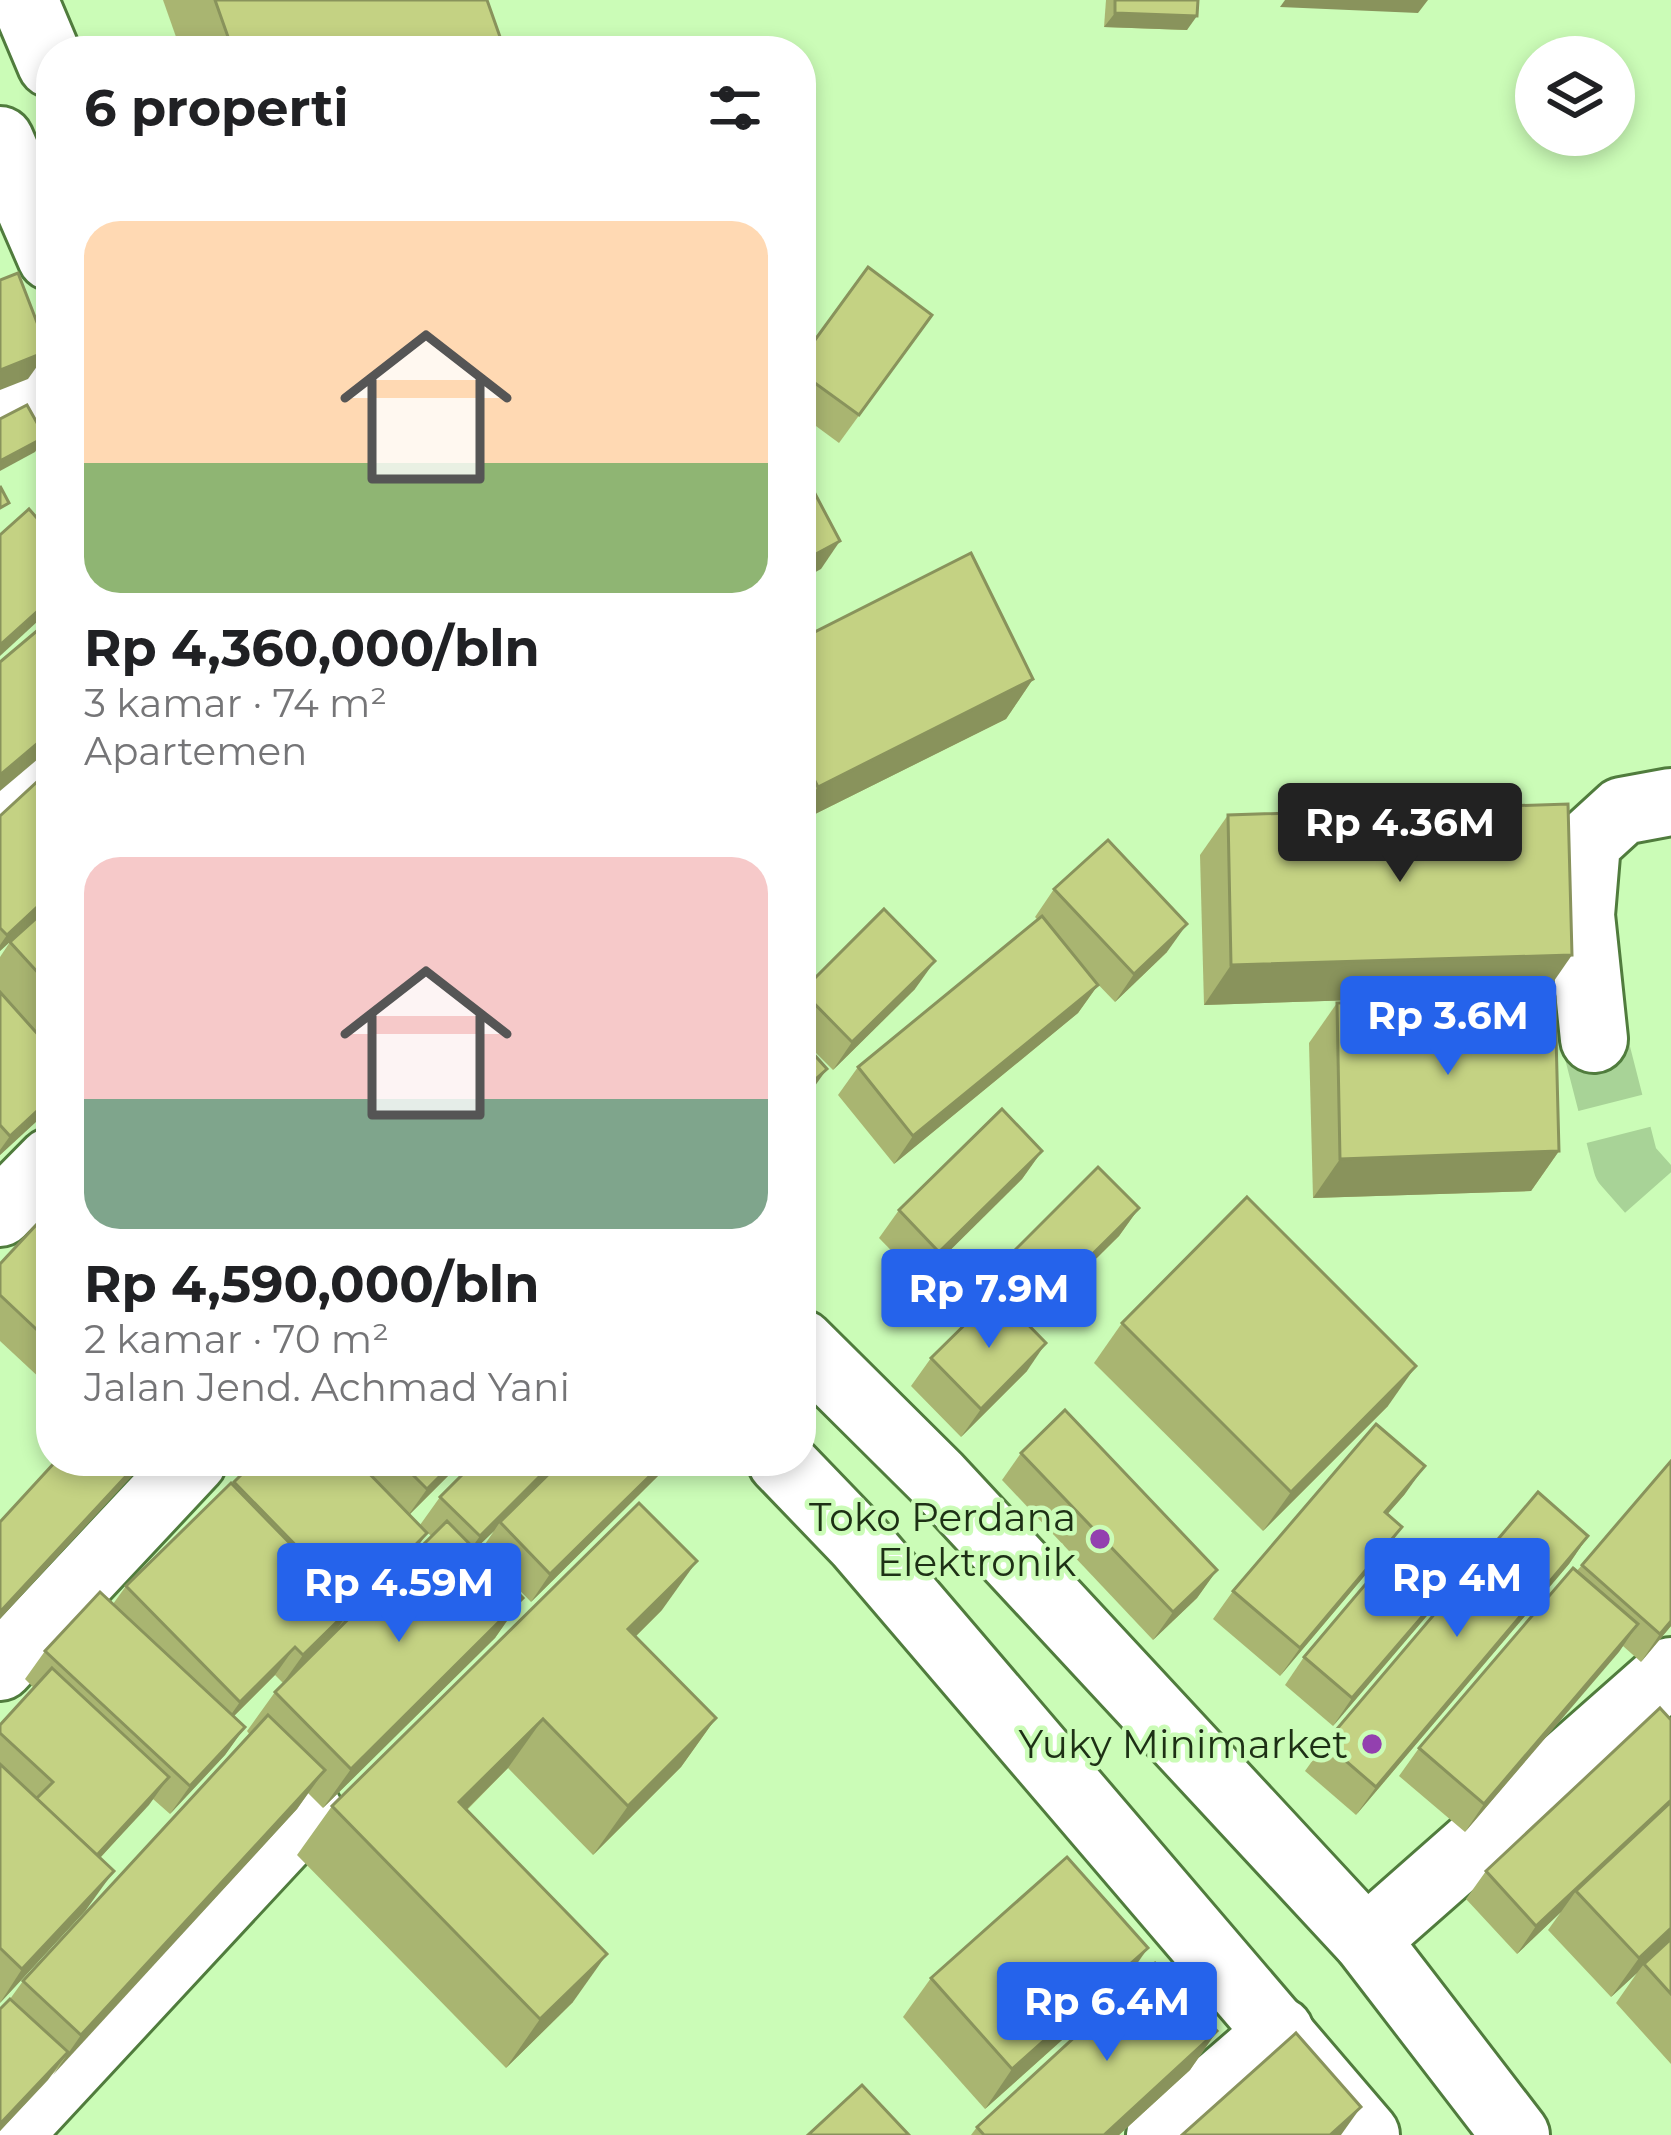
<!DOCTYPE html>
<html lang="id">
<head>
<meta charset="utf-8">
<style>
  body { margin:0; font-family:Montserrat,sans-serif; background:#f2f2f2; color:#202124; height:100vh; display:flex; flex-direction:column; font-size:45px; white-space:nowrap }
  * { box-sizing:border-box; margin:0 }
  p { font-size:39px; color:#757577 }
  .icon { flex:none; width:66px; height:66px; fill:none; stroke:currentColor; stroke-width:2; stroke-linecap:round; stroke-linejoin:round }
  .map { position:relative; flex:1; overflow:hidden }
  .side { position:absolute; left:36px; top:36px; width:780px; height:1440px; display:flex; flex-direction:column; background:#fff; border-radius:48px; box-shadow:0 6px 18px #0003 }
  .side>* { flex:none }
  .controls { position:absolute; left:1515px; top:36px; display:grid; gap:24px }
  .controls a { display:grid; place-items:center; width:120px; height:120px; border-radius:50%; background:#fff; box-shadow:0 6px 18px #0003; font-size:60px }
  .price { position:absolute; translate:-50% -102px; padding:0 27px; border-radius:12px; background:#2563eb; color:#fff; font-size:39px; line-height:78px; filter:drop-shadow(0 3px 6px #0008) }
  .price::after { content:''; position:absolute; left:50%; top:72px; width:36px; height:27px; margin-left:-18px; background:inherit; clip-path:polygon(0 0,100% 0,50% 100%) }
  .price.selected { background:#222; color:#fff }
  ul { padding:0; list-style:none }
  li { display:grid; align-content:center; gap:24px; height:636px; padding:0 48px }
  li span { display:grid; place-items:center; height:372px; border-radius:36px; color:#555 }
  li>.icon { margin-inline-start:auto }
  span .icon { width:216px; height:216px; fill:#fffc; stroke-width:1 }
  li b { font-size:51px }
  h2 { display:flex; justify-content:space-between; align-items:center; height:144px; padding:0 48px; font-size:51px }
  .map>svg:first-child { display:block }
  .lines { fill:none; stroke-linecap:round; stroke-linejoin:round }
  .minor-tunnel { stroke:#a8d397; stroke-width:66; stroke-dasharray:66 33; stroke-linecap:butt }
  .minor-casing { stroke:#507c3d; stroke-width:72 }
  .minor { stroke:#fff; stroke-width:66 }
  .wall { fill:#a9b571 }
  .shaded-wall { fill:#89935c }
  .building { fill:#c4d283; stroke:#89935c; stroke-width:3 }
  .poi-dot { fill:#9340af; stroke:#cbfcb7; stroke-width:4.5 }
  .labels { text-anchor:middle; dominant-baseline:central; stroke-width:9; stroke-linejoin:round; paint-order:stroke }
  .poi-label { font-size:39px; fill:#1d3015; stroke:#cbfcb7; text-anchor:end }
</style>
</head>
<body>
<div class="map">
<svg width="1671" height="2135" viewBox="0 0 1671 2135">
  <rect width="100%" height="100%" fill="#cbfcb7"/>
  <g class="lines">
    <polyline class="minor-tunnel" points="1594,1039 1626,1164 1671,1215"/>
    <defs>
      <g id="minor">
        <polyline points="24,0 51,64"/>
        <polyline points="0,140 51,257"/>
        <polyline points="0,418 51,393"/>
        <polyline points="0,802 51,764"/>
        <polyline points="1594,1039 1581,915 1587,843 1622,811 1671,802"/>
        <polyline points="0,1213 51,1161"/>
        <polyline points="801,1343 937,1478 1366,1940 1516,2135"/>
        <polyline points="781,1461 859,1542 1366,2135"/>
        <polyline points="0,1667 193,1461"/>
        <polyline points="1366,1940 1671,1671"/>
        <polyline points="8,2135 309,1811"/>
        <polyline points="1160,2135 1280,2031"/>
      </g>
    </defs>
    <use href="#minor" class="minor-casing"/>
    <use href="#minor" class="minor"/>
  </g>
  <g class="wall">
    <polygon points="163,0 487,0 505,51 181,51"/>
    <polygon points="1106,0 1198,0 1187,30 1104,27"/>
    <polygon points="932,315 839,443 801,415 801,359"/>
    <polygon points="801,639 1033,679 1006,719 801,821"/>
    <polygon points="1228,815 1545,994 1204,1005 1200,855"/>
    <polygon points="0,816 51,904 0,951"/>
    <polygon points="1054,889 1167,952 1115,1002 1090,976 1098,985 1078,1013 894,1164 838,1095 858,1067 1038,920 1035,917"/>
    <polygon points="51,905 51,1108 0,1155 0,957 10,942"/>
    <polygon points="884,909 915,989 833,1070 801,1038 801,992"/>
    <polygon points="1337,1003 1559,1151 1531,1191 1313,1198 1309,1043"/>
    <polygon points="1042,1151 1022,1179 920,1280 879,1238 899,1210"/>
    <polygon points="1139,1208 1119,1236 1029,1325 1027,1371 961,1437 911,1386 931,1358 985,1305 976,1297 996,1269"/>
    <polygon points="51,1209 51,1372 43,1381 0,1341 0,1264"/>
    <polygon points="1122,1323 1388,1406 1263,1531 1094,1363"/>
    <polygon points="1021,1453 1217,1570 1197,1598 1153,1640 1002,1480"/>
    <polygon points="255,1461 370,1461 363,1468 371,1476 382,1461 463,1461 409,1515 411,1556 431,1536 420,1525 440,1497 658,1476 531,1602 481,1550 494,1531 475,1549 523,1598 495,1638 323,1808 308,1793 297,1809 0,2131 0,2009 10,1999 23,1981 250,1735 247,1731 275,1692 283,1683 275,1675 234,1716 245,1727 225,1755 170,1814 153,1799 100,1858 86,1910 0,2003 0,1725 34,1688 25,1679 45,1651 113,1604 126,1586"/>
    <polygon points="1405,1494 1387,1514 1383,1554 1280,1676 1213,1619 1233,1591"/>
    <polygon points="1588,1536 1569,1564 1356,1815 1305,1771 1325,1743"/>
    <polygon points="1582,1565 1671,1626 1641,1662 1623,1646 1465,1832 1399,1776 1419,1748"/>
    <polygon points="662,1610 635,1637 716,1718 681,1767 593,1855 508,1768 467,1810 573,2002 506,2068 297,1855 332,1806"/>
    <polygon points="1431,1611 1333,1726 1285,1685 1304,1657"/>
    <polygon points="1671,1720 1671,2064 1616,2003 1637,1973 1611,1997 1548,1930 1561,1912 1517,1954 1466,1899 1486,1871"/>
    <polygon points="931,1978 1120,1988 985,2109 903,2017"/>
    <polygon points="1217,2031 1190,2070 1119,2135 971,2135 977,2127"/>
  </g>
  <g class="shaded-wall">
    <polygon points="1285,0 1428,0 1418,13 1280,7"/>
    <polygon points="1115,13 1197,16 1187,30 1104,27"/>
    <polygon points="48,351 28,379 0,390 0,370"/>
    <polygon points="45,437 35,452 0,471 0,461"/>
    <polygon points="840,541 821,569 801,580 801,562"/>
    <polygon points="51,599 51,609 0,656 0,645"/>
    <polygon points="1033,679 1006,719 801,821 801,811 818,787"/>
    <polygon points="51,732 51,748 0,791 0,775"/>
    <polygon points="51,894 51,904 0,951 0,945 7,935"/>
    <polygon points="1187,924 1167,952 1115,1002 1134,974"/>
    <polygon points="1572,955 1545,994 1204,1005 1231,965"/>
    <polygon points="935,961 915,989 833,1070 852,1042"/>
    <polygon points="1098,985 1078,1013 894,1164 913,1136"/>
    <polygon points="827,1069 807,1097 801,1102 801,1092"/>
    <polygon points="51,1098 51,1108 0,1155 0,1150 10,1136"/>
    <polygon points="1042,1151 1022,1179 920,1280 939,1252"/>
    <polygon points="1559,1151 1531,1191 1313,1198 1340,1159"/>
    <polygon points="1139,1208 1119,1236 1016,1338 1036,1310"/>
    <polygon points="1046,1343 1027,1371 961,1437 981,1409"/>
    <polygon points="1416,1366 1388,1406 1263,1531 1291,1492"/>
    <polygon points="140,1461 146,1461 0,1619 0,1612"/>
    <polygon points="455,1461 463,1461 407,1517 427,1489"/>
    <polygon points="555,1461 563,1461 500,1522 494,1531 460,1564 480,1536"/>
    <polygon points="665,1461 669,1461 658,1476 531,1602 550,1574"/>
    <polygon points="1425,1466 1405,1494 1365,1540 1385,1512"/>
    <polygon points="1402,1527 1383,1554 1280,1676 1300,1648"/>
    <polygon points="427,1533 408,1561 336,1634 355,1606"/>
    <polygon points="1588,1536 1569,1564 1356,1815 1376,1787"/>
    <polygon points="697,1561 662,1610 594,1678 628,1629"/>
    <polygon points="1217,1570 1197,1598 1153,1640 1173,1612"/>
    <polygon points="1451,1583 1431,1611 1333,1726 1352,1698"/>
    <polygon points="523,1598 495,1638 323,1808 351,1769"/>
    <polygon points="352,1607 333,1635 283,1683 303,1655"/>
    <polygon points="1671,1621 1671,1626 1641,1662 1660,1634"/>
    <polygon points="1638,1624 1619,1652 1465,1832 1484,1804"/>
    <polygon points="295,1647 275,1675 220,1730 240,1702"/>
    <polygon points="716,1718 681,1767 593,1855 628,1806"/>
    <polygon points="543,1719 508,1768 425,1851 459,1802"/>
    <polygon points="245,1727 225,1755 170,1814 190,1786"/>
    <polygon points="325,1770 297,1809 53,2075 81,2035"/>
    <polygon points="169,1777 149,1805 72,1888 92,1860"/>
    <polygon points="1671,1800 1576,1891 1561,1912 1517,1954 1536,1926"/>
    <polygon points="114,1871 86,1910 0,2003 22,1969"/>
    <polygon points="1671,1928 1671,1941 1644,1964 1637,1973 1611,1997 1639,1958"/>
    <polygon points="1148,1948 1120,1988 985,2109 1012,2069"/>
    <polygon points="607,1954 573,2002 506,2068 540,2019"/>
    <polygon points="1217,2031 1190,2070 1119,2135 1104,2135"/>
    <polygon points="68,2052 48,2080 0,2131 0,2124"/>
    <polygon points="1361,2107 1341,2135 1330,2135"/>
  </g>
  <g class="building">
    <polygon points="215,0 487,0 505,51 233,51"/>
    <polygon points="1115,0 1198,0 1197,16 1115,13"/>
    <polygon points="868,267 932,315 859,415 801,373 801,359"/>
    <polygon points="18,273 48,351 0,370 0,280"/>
    <polygon points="27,405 45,437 0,461 0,419"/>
    <polygon points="802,469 840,541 801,562 801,470"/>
    <polygon points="0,486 9,503 0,508"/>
    <polygon points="29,509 51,534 51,599 0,645 0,535"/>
    <polygon points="971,553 1033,679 818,787 801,754 801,639"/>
    <polygon points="51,619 51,732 0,775 0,662"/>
    <polygon points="51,769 51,894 7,935 0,928 0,816"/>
    <polygon points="1568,804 1572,955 1231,965 1228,815"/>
    <polygon points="1108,840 1187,924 1134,974 1054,889"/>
    <polygon points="51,905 51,987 10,942"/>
    <polygon points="884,909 935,961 852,1042 802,991"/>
    <polygon points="1042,916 1098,985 913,1136 858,1067"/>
    <polygon points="0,992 51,1049 51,1098 10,1136 0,1125"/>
    <polygon points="1555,997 1559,1151 1340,1159 1337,1003"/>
    <polygon points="801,1040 827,1069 801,1092"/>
    <polygon points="1002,1109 1042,1151 939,1252 899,1210"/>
    <polygon points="1098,1167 1139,1208 1036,1310 996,1269"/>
    <polygon points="1247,1197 1416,1366 1291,1492 1122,1323"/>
    <polygon points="51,1209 51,1343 0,1295 0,1264"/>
    <polygon points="997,1293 1046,1343 981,1409 931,1358"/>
    <polygon points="1065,1410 1217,1570 1173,1612 1021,1453"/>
    <polygon points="1376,1424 1425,1466 1385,1512 1402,1527 1300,1648 1233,1591"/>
    <polygon points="56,1461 140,1461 0,1612 0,1522"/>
    <polygon points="255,1461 357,1461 427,1533 355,1606 234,1482"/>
    <polygon points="399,1461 455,1461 427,1489"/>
    <polygon points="476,1461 555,1461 480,1536 440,1497"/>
    <polygon points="562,1461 665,1461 550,1574 500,1522"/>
    <polygon points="1671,1461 1671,1621 1660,1634 1582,1565"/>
    <polygon points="231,1483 352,1607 303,1655 295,1647 240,1702 126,1586"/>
    <polygon points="1538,1492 1588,1536 1376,1787 1325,1743"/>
    <polygon points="639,1503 697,1561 628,1629 716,1718 628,1806 543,1719 459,1802 607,1954 540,2019 332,1806"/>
    <polygon points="447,1521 523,1598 351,1769 275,1692"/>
    <polygon points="1402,1541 1451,1583 1352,1698 1304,1657"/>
    <polygon points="1573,1568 1638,1624 1484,1804 1419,1748"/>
    <polygon points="100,1592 245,1727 190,1786 45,1651"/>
    <polygon points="52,1668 169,1777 97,1855 36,1799 53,1782 0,1733 0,1725"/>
    <polygon points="1660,1708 1671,1720 1671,1800 1536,1926 1486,1871"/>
    <polygon points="268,1715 325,1770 81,2035 23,1981"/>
    <polygon points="0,1764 114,1871 22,1969 0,1948"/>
    <polygon points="1671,1802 1671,1928 1639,1958 1576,1891"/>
    <polygon points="1067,1857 1148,1948 1012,2069 931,1978"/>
    <polygon points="1671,1939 1671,1994 1644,1964"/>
    <polygon points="1155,1963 1217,2031 1104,2135 984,2135 977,2127"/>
    <polygon points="10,1999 68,2052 0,2124 0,2009"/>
    <polygon points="1296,2033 1361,2107 1330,2135 1182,2135"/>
    <polygon points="862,2085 909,2135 808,2135"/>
  </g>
  <g class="poi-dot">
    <circle cx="1100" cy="1539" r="12"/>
    <circle cx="1372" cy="1744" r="12"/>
  </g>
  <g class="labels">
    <g class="poi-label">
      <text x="1076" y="1517">Toko Perdana<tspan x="1076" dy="45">Elektronik</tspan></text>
      <text x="1348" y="1744">Yuky Minimarket</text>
    </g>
  </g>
</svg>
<div class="controls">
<a><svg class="icon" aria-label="layers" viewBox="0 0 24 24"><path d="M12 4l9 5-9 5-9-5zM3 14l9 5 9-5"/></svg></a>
</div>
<b class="price selected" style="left:1400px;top:885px">Rp 4.36M</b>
<b class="price" style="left:1448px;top:1078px">Rp 3.6M</b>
<b class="price" style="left:989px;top:1351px">Rp 7.9M</b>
<b class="price" style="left:1457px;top:1640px">Rp 4M</b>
<b class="price" style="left:399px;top:1645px">Rp 4.59M</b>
<b class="price" style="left:1107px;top:2064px">Rp 6.4M</b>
<section class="side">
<h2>6 properti<svg class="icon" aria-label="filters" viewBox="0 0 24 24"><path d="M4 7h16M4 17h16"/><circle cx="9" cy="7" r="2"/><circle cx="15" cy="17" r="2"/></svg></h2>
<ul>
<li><span style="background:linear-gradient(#ffd9b3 65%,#8fb573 0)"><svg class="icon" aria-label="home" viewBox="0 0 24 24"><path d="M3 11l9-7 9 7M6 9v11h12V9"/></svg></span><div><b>Rp 4,360,000/bln</b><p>3 kamar · 74 m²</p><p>Apartemen</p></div></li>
<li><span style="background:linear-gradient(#f6c9c9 65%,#7fa58c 0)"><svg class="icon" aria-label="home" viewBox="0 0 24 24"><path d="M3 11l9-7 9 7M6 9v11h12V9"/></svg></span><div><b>Rp 4,590,000/bln</b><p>2 kamar · 70 m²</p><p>Jalan Jend. Achmad Yani</p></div></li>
</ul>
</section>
</div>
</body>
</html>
